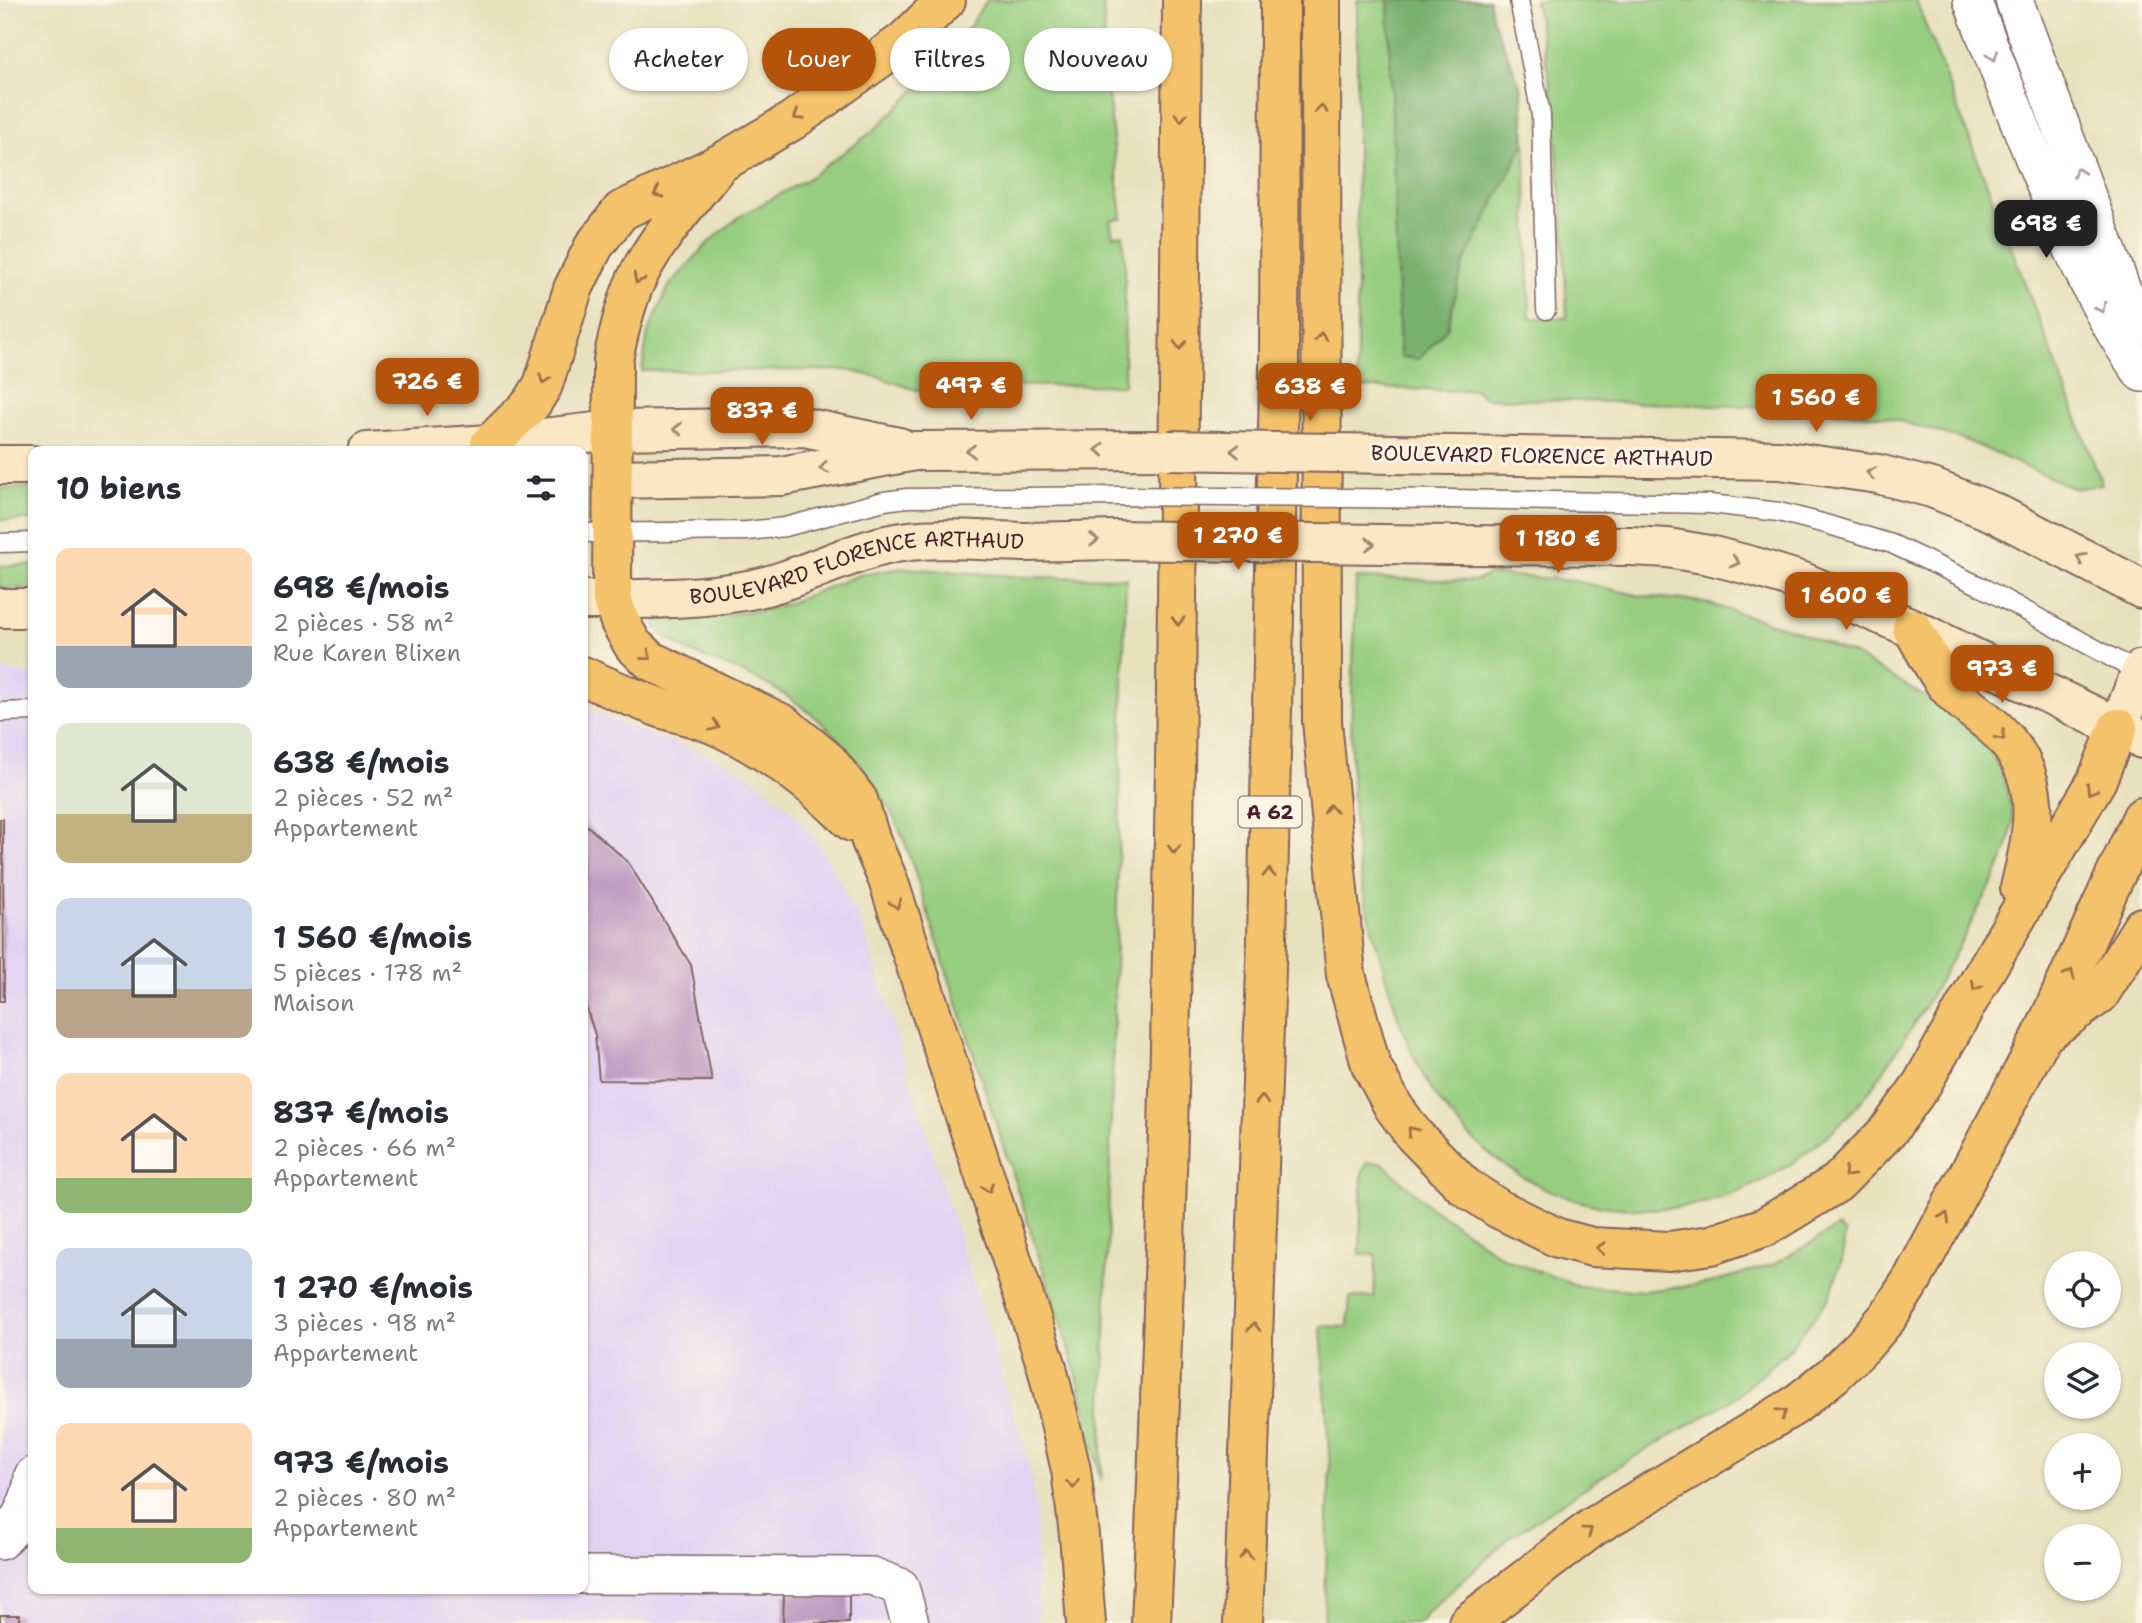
<!DOCTYPE html>
<html lang="fr">
<head>
<meta charset="utf-8">
<style>
  body { margin:0; font-family:"Shantell Sans",sans-serif; background:#f7f7f7; color:#2b2b33; height:100vh; display:flex; flex-direction:column; font-size:26px; white-space:nowrap }
  * { box-sizing:border-box; margin:0 }
  p { font-size:23px; color:#7c7c81 }
  .icon { flex:none; width:38px; height:38px; fill:none; stroke:currentColor; stroke-width:2; stroke-linecap:round; stroke-linejoin:round }
  .map { position:relative; flex:1; overflow:hidden }
  .side { position:absolute; left:28px; top:446px; width:560px; height:1148px; display:flex; flex-direction:column; background:#fff; border-radius:14px; box-shadow:0 2px 5px #0004 }
  .side>* { flex:none }
  .banner { position:absolute; left:609px; top:28px; width:665px; height:63px; display:flex; gap:14px }
  .fabs { position:absolute; left:2044px; top:1251px; display:grid; gap:14px }
  .fabs a { display:grid; place-items:center; width:77px; height:77px; border-radius:50%; background:#fff; box-shadow:0 2px 5px #0004; font-size:35px }
  .price { position:absolute; translate:-50% -60px; padding:0 16px; border-radius:14px; background:#b45309; color:#fff; font-size:23px; line-height:46px; filter:drop-shadow(0 2px 4px #0008) }
  .price::after { content:''; position:absolute; left:50%; top:42px; width:21px; height:16px; margin-left:-10px; background:inherit; clip-path:polygon(0 0,100% 0,50% 100%) }
  .price.current { background:#222; color:#fff }
  ul { padding:0; list-style:none }
  li { display:flex; align-items:center; gap:21px; height:175px; padding:0 28px }
  li span { display:grid; place-items:center; flex:none; width:196px; height:140px; border-radius:14px; color:#555 }
  li>.icon { margin-inline-start:auto }
  span .icon { width:84px; height:84px; fill:#fffc; stroke-width:1 }
  li b { font-size:30px }
  h2 { display:flex; justify-content:space-between; align-items:center; height:84px; padding:0 28px; font-size:30px }
  .chip { padding:0 24px; border-radius:32px; background:#fff; box-shadow:0 2px 5px #0004; font-size:24px; line-height:63px }
  .chip.current { background:#b45309; color:#fff }
  .map>svg:first-child { display:block }
  .built { fill:#e3d3f3 }
  .green { fill:#96cd7f; stroke:#707655; stroke-width:2 }
  .forest { fill:#78b06e; stroke:#61684c; stroke-width:2 }
  .building { fill:#bb97c0 }
  .lines { fill:none; stroke-linecap:round; stroke-linejoin:round }
  .lane-casing { stroke:#81635e; stroke-width:21 }
  .street-casing { stroke:#81635e; stroke-width:40 }
  .secondary-casing { stroke:#81635e; stroke-width:42 }
  .highway-casing { stroke:#81635e; stroke-width:42 }
  .lane { stroke:#fff; stroke-width:18 }
  .street { stroke:#fff; stroke-width:37 }
  .secondary { stroke:#fae7c3; stroke-width:38 }
  .highway { stroke:#f3c26a; stroke-width:38 }
  .lane-bridge-casing { stroke:#81635e; stroke-width:21; stroke-linecap:butt }
  .secondary-bridge-casing { stroke:#81635e; stroke-width:42; stroke-linecap:butt }
  .lane-bridge { stroke:#fff; stroke-width:18 }
  .secondary-bridge { stroke:#fae7c3; stroke-width:38 }
  .oneway { stroke:#ae9aa0 }
  .oneway2 { stroke:#9e704a }
  .oneway3 { stroke:#a28377 }
  .labels { text-anchor:middle; dominant-baseline:central; stroke-width:6; stroke-linejoin:round; paint-order:stroke }
  .shield { fill:#fcf5e5; stroke:#7f5f63; stroke-width:2 }
  .shield-label { font-size:19px; font-weight:bold; fill:#4a1f2b }
  .street-label { font-size:21px; fill:#4a1f2b; stroke:#fcf5e5 }
</style>
</head>
<body>
<div class="map">
<svg width="2142" height="1623" viewBox="0 0 2142 1623">
  <rect width="100%" height="100%" fill="#fcf5e5"/>
  <filter id="ink" filterUnits="userSpaceOnUse"><feTurbulence type="fractalNoise" baseFrequency=".0143" numOctaves="2"/><feDisplacementMap in="SourceGraphic" scale="14" xChannelSelector="R" yChannelSelector="G"/><feConvolveMatrix kernelMatrix="1 2 1 2 8 2 1 2 1" color-interpolation-filters="sRGB"/></filter>
  <filter id="wash" filterUnits="userSpaceOnUse"><feTurbulence type="fractalNoise" baseFrequency=".00686" numOctaves="4" result="noise"/><feDisplacementMap in="SourceGraphic" scale="28" xChannelSelector="R" yChannelSelector="G"/><feGaussianBlur stdDeviation="1.57" result="paint"/><feColorMatrix in="noise" values="0 0 0 0 0 0 0 0 0 0 0 0 0 0 0 0 0 1.4 0 .05"/><feComposite in="paint" operator="in"/></filter>
  <g filter="url(#wash)">
    <rect width="100%" height="100%" fill="#e8e1be"/>
    <polygon class="built" points="0,669 33,675 33,1589 583,1589 583,707 621,724 725,761 756,780 788,807 820,846 861,922 1028,1460 1036,1507 1038,1623 0,1623"/>
    <g class="green">
      <polygon points="987,0 1103,0 1107,86 1122,218 1110,220 1113,235 1123,234 1125,268 1124,385 1000,386 999,393 950,394 913,389 878,377 846,370 642,371 648,333 669,286 708,243 739,217 807,179 873,131 926,80 970,26"/>
      <polygon points="1357,0 1388,0 1400,357 1447,328 1463,265 1525,141 1530,318 1567,318 1562,203 1550,82 1535,0 1916,0 2102,484 2076,489 1965,440 1886,417 1804,408 1485,398 1474,389 1453,391 1357,387"/>
      <polygon points="33,487 33,520 0,520 0,489"/>
      <polygon points="33,565 33,588 0,588 0,566"/>
      <path d="M904,568L1025,577L1126,578L1101,1481L1076,1371L904,839C873,768 821,708 750,676C719,661 680,654 656,628L655,623L658,619L701,618L762,610L784,605L859,575Z"/>
      <path d="M1489,574L1575,581L1641,596L1703,602L1794,630L1856,656L1942,707L1972,731L1985,745L2002,773L2011,809L2013,823L2008,847C2000,870 1988,891 1976,913C1958,948 1940,983 1918,1017C1899,1046 1881,1078 1858,1105C1801,1167 1730,1211 1644,1209C1622,1209 1600,1207 1578,1201C1516,1182 1463,1140 1429,1085C1408,1051 1396,1012 1385,974C1373,933 1362,893 1357,851C1346,761 1354,669 1356,578L1476,581Z"/>
      <polygon points="1367,1162 1382,1163 1429,1206 1505,1259 1579,1286 1644,1291 1710,1283 1774,1264 1838,1227 1845,1233 1842,1259 1830,1296 1789,1350 1732,1400 1617,1467 1510,1537 1427,1613 1420,1623 1324,1623 1330,1467 1321,1326 1348,1327 1350,1297 1374,1297 1376,1255 1360,1254 1362,1174"/>
    </g>
    <polygon class="forest" points="1388,0 1489,0 1492,18 1522,90 1525,141 1463,265 1447,328 1419,359 1400,357"/>
    <g id="blocks">
      <g class="building">
        <polygon points="0,819 3,819 3,842 4,1001 0,1001"/>
        <polygon points="583,822 628,862 691,965 712,1081 599,1080 595,1035 583,997"/>
        <polygon points="784,1594 849,1594 849,1623 783,1623"/>
        <rect x="0" y="1615" width="19" height="8"/>
      </g>
    </g>
  </g>
  <g filter="url(#ink)">
    <use href="#blocks" fill-opacity="0" stroke="#81635e" stroke-width="2"/>
    <g class="lines">
      <defs>
        <g id="lane">
          <polyline points="1519,0 1541,115 1546,310"/>
          <polyline points="1450,499 1710,504 1779,512 1822,523 1892,544 1978,585 2142,674"/>
          <polyline points="583,533 747,531 785,527 884,501 907,498 1026,497"/>
          <polyline points="0,543 33,542"/>
          <polyline points="0,712 33,711"/>
        </g>
        <g id="street">
          <path d="M1972,0C1998,69 2024,136 2053,204C2078,262 2104,322 2142,373"/>
          <polyline points="2014,0 2122,290 2142,325"/>
          <path d="M0,1541C18,1527 32,1498 33,1476"/>
          <polyline points="583,1575 872,1576 900,1587 910,1623"/>
        </g>
        <g id="secondary">
          <polyline points="367,452 490,444 613,430 804,427 899,447"/>
          <polyline points="1451,455 1780,460 1878,474 1932,488 1995,513 2142,589"/>
          <polyline points="0,465 33,465"/>
          <polyline points="613,479 782,476 915,451 1168,450"/>
          <polyline points="1450,545 1630,546 1668,548 1709,555 1752,566 1803,582 1912,628 2142,739"/>
          <path id="s1" d="M583,600C638,599 694,600 749,590C796,581 839,556 886,545C931,535 980,541 1025,542"/>
          <polyline points="0,608 33,608"/>
          <polyline points="2118,728 2142,669"/>
        </g>
        <g id="highway">
          <polyline points="1321,0 1322,721 1346,975 1371,1065 1393,1106 1414,1135 1464,1186 1499,1209 1558,1238 1592,1247 1669,1251 1711,1245 1765,1227 1837,1183 1889,1130 1922,1084 1984,973 2097,780 2118,728"/>
          <path d="M719,164C691,200 650,245 633,287C624,310 618,335 613,360L612,599L620,622L633,645L651,661L783,724L828,761L858,800L871,841L888,880L1047,1367L1071,1470L1079,1535L1086,1623"/>
          <polyline points="490,444 532,403 543,385 573,289 594,246 621,211 719,164 792,121 904,41 946,0"/>
          <path d="M1912,628C1924,647 1934,671 1949,688C1962,704 1983,716 1998,731C2046,779 2034,829 2020,888"/>
          <path d="M583,676C609,688 636,699 663,709C680,714 699,718 715,725C767,748 812,783 852,822"/>
          <polyline points="2043,1035 2099,995 2142,927"/>
          <path d="M1151,1623C1176,1082 1178,541 1182,0"/>
          <polyline points="1243,1623 1267,940 1279,383 1280,0"/>
          <polyline points="1468,1623 1593,1527 1794,1406 1833,1375 1862,1347 1887,1318 1913,1278 2042,1036 2142,817"/>
        </g>
      </defs>
      <use href="#lane" class="lane-casing"/>
      <use href="#street" class="street-casing"/>
      <use href="#secondary" class="secondary-casing"/>
      <use href="#highway" class="highway-casing"/>
      <use href="#lane" class="lane"/>
      <use href="#street" class="street"/>
      <use href="#secondary" class="secondary"/>
      <use href="#highway" class="highway"/>
      <defs>
        <polyline id="lane-bridge" points="1026,497 1116,496 1450,499"/>
        <g id="secondary-bridge">
          <polyline points="1168,450 1451,455"/>
          <polyline points="1025,542 1115,540 1450,545"/>
        </g>
      </defs>
      <use href="#lane-bridge" class="lane-bridge-casing"/>
      <use href="#secondary-bridge" class="secondary-bridge-casing"/>
      <use href="#lane-bridge" class="lane-bridge"/>
      <use href="#secondary-bridge" class="secondary-bridge"/>
    </g>
    <defs><path id="oneway-chevron" d="M-2-3.5L2.5 0L-2 3.5" fill="none" stroke-width="1.6" stroke-linecap="round" stroke-linejoin="round" transform="scale(1.75)"/></defs>
    <g class="oneway">
      <use href="#oneway-chevron" transform="translate(1993 56) rotate(70)"/>
      <use href="#oneway-chevron" transform="translate(2078 172) rotate(-110)"/>
      <use href="#oneway-chevron" transform="translate(2101 308) rotate(63)"/>
    </g>
    <g class="oneway2">
      <use href="#oneway-chevron" transform="translate(1321 109) rotate(-90)"/>
      <use href="#oneway-chevron" transform="translate(798 116) rotate(147)"/>
      <use href="#oneway-chevron" transform="translate(1181 117) rotate(90)"/>
      <use href="#oneway-chevron" transform="translate(658 193) rotate(155)"/>
      <use href="#oneway-chevron" transform="translate(638 279) rotate(118)"/>
      <use href="#oneway-chevron" transform="translate(1321 337) rotate(-90)"/>
      <use href="#oneway-chevron" transform="translate(1180 345) rotate(90)"/>
      <use href="#oneway-chevron" transform="translate(544 379) rotate(110)"/>
      <use href="#oneway-chevron" transform="translate(1178 621) rotate(91)"/>
      <use href="#oneway-chevron" transform="translate(647 656) rotate(38)"/>
      <use href="#oneway-chevron" transform="translate(715 726) rotate(23)"/>
      <use href="#oneway-chevron" transform="translate(2001 736) rotate(50)"/>
      <use href="#oneway-chevron" transform="translate(2091 790) rotate(120)"/>
      <use href="#oneway-chevron" transform="translate(1330 809) rotate(-95)"/>
      <use href="#oneway-chevron" transform="translate(1174 849) rotate(91)"/>
      <use href="#oneway-chevron" transform="translate(1269 873) rotate(-89)"/>
      <use href="#oneway-chevron" transform="translate(896 904) rotate(72)"/>
      <use href="#oneway-chevron" transform="translate(2070 974) rotate(-65)"/>
      <use href="#oneway-chevron" transform="translate(1976 986) rotate(119)"/>
      <use href="#oneway-chevron" transform="translate(1262 1100) rotate(-88)"/>
      <use href="#oneway-chevron" transform="translate(1412 1131) rotate(-129)"/>
      <use href="#oneway-chevron" transform="translate(1848 1173) rotate(135)"/>
      <use href="#oneway-chevron" transform="translate(988 1188) rotate(72)"/>
      <use href="#oneway-chevron" transform="translate(1945 1217) rotate(-62)"/>
      <use href="#oneway-chevron" transform="translate(1601 1248) rotate(-174)"/>
      <use href="#oneway-chevron" transform="translate(1254 1327) rotate(-88)"/>
      <use href="#oneway-chevron" transform="translate(1782 1413) rotate(-31)"/>
      <use href="#oneway-chevron" transform="translate(1073 1484) rotate(83)"/>
      <use href="#oneway-chevron" transform="translate(1588 1531) rotate(-36)"/>
      <use href="#oneway-chevron" transform="translate(1246 1555) rotate(-88)"/>
    </g>
    <g class="oneway3">
      <use href="#oneway-chevron" transform="translate(678 429) rotate(179)"/>
      <use href="#oneway-chevron" transform="translate(1100 450) rotate(178)"/>
      <use href="#oneway-chevron" transform="translate(971 451) rotate(-179)"/>
      <use href="#oneway-chevron" transform="translate(1235 451) rotate(-179)"/>
      <use href="#oneway-chevron" transform="translate(824 468) rotate(168)"/>
      <use href="#oneway-chevron" transform="translate(1871 473) rotate(-169)"/>
      <use href="#oneway-chevron" transform="translate(1094 540) rotate(-1)"/>
      <use href="#oneway-chevron" transform="translate(1370 544) rotate(1)"/>
      <use href="#oneway-chevron" transform="translate(2081 558) rotate(-153)"/>
      <use href="#oneway-chevron" transform="translate(1735 562) rotate(15)"/>
    </g>
  </g>
  <g class="labels">
    <rect class="shield" x="1238.5" y="796.5" width="63" height="31" rx="5"/>
    <g class="shield-label">
      <text x="1270" y="812">A 62</text>
    </g>
    <g class="street-label">
      <text transform="translate(1542 456) rotate(1)">BOULEVARD FLORENCE ARTHAUD</text>
      <text stroke="none"><textPath href="#s1" startOffset="278">BOULEVARD FLORENCE ARTHAUD</textPath></text>
    </g>
  </g>
</svg>
<div class="fabs">
<a><svg class="icon" aria-label="locate" viewBox="0 0 24 24"><circle cx="12" cy="12" r="6"/><path d="M12 2v4M12 18v4M2 12h4M18 12h4"/></svg></a>
<a><svg class="icon" aria-label="layers" viewBox="0 0 24 24"><path d="M12 4l9 5-9 5-9-5zM3 14l9 5 9-5"/></svg></a>
<a>+</a>
<a>−</a>
</div>
<b class="price current" style="left:2046px;top:260px">698 €</b>
<b class="price" style="left:427px;top:418px">726 €</b>
<b class="price" style="left:971px;top:422px">497 €</b>
<b class="price" style="left:1310px;top:423px">638 €</b>
<b class="price" style="left:1816px;top:434px">1 560 €</b>
<b class="price" style="left:762px;top:447px">837 €</b>
<b class="price" style="left:1238px;top:572px">1 270 €</b>
<b class="price" style="left:1558px;top:575px">1 180 €</b>
<b class="price" style="left:1846px;top:632px">1 600 €</b>
<b class="price" style="left:2002px;top:705px">973 €</b>
<div class="banner">
<a class="chip">Acheter</a>
<a class="chip current">Louer</a>
<a class="chip">Filtres</a>
<a class="chip">Nouveau</a>
</div>
<section class="side">
<h2>10 biens<svg class="icon" aria-label="filters" viewBox="0 0 24 24"><path d="M4 7h16M4 17h16"/><circle cx="9" cy="7" r="2"/><circle cx="15" cy="17" r="2"/></svg></h2>
<ul>
<li><span style="background:linear-gradient(#ffd9b3 70%,#9aa5b1 0)"><svg class="icon" aria-label="home" viewBox="0 0 24 24"><path d="M3 11l9-7 9 7M6 9v11h12V9"/></svg></span><div><b>698 €/mois</b><p>2 pièces · 58 m²</p><p>Rue Karen Blixen</p></div></li>
<li><span style="background:linear-gradient(#dfe7d0 65%,#c2b280 0)"><svg class="icon" aria-label="home" viewBox="0 0 24 24"><path d="M3 11l9-7 9 7M6 9v11h12V9"/></svg></span><div><b>638 €/mois</b><p>2 pièces · 52 m²</p><p>Appartement</p></div></li>
<li><span style="background:linear-gradient(#c9d6e8 65%,#b9a48a 0)"><svg class="icon" aria-label="home" viewBox="0 0 24 24"><path d="M3 11l9-7 9 7M6 9v11h12V9"/></svg></span><div><b>1 560 €/mois</b><p>5 pièces · 178 m²</p><p>Maison</p></div></li>
<li><span style="background:linear-gradient(#ffd9b3 75%,#8fb573 0)"><svg class="icon" aria-label="home" viewBox="0 0 24 24"><path d="M3 11l9-7 9 7M6 9v11h12V9"/></svg></span><div><b>837 €/mois</b><p>2 pièces · 66 m²</p><p>Appartement</p></div></li>
<li><span style="background:linear-gradient(#c9d6e8 65%,#9aa5b1 0)"><svg class="icon" aria-label="home" viewBox="0 0 24 24"><path d="M3 11l9-7 9 7M6 9v11h12V9"/></svg></span><div><b>1 270 €/mois</b><p>3 pièces · 98 m²</p><p>Appartement</p></div></li>
<li><span style="background:linear-gradient(#ffd9b3 75%,#8fb573 0)"><svg class="icon" aria-label="home" viewBox="0 0 24 24"><path d="M3 11l9-7 9 7M6 9v11h12V9"/></svg></span><div><b>973 €/mois</b><p>2 pièces · 80 m²</p><p>Appartement</p></div></li>
</ul>
</section>
</div>
</body>
</html>
